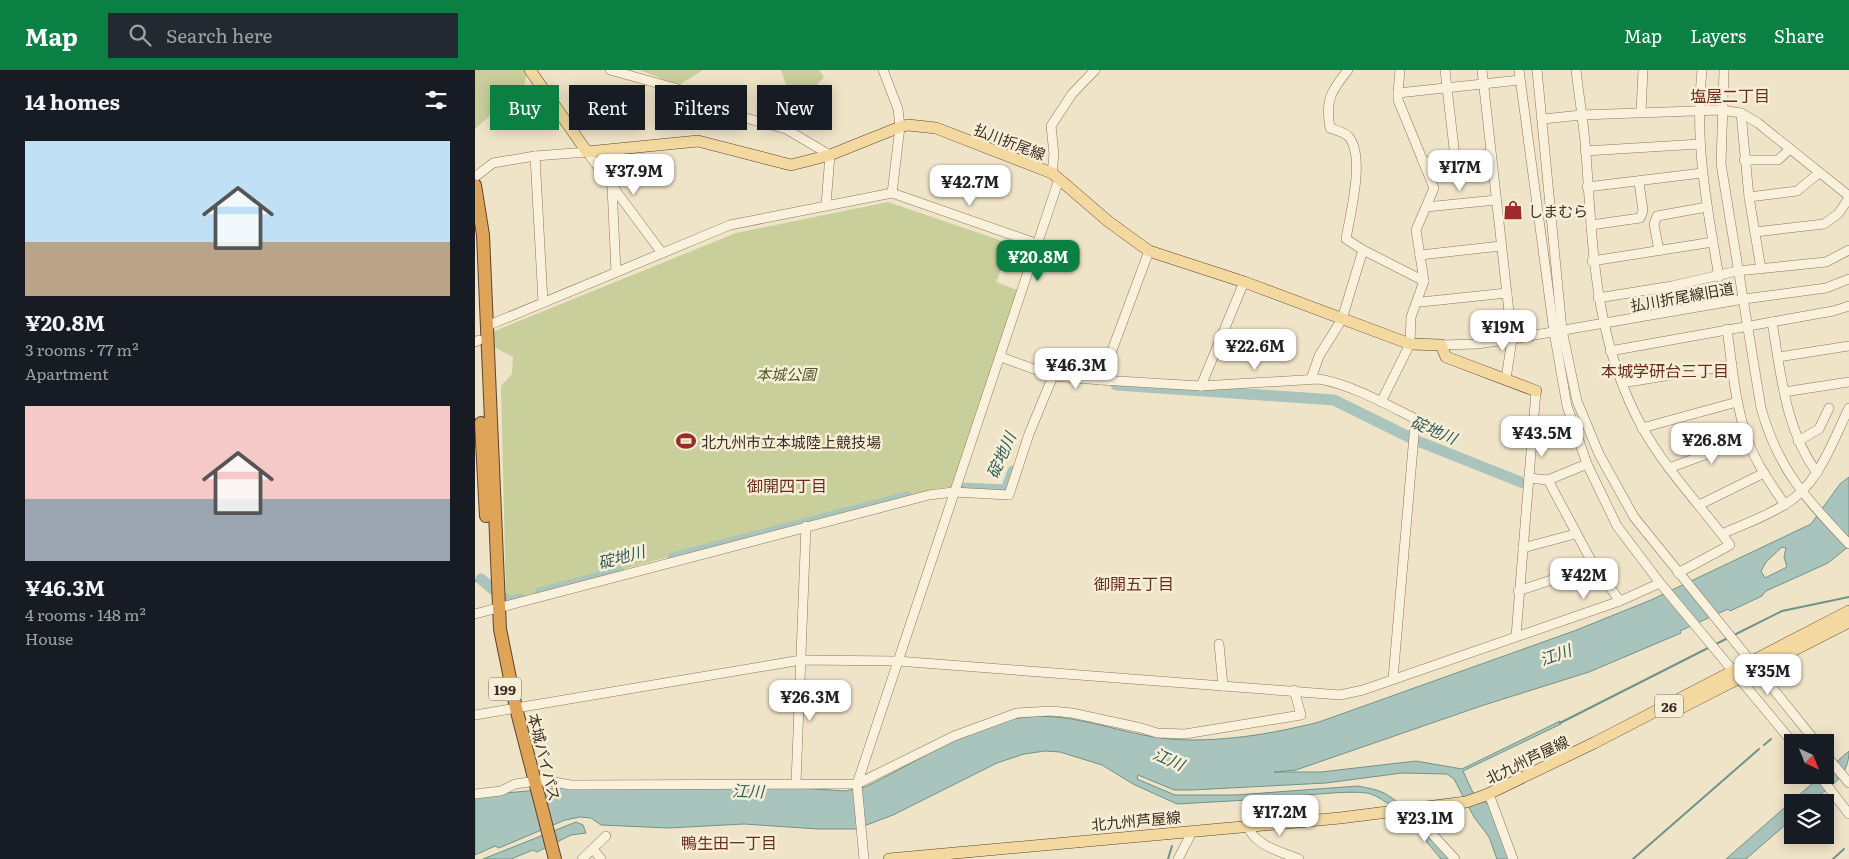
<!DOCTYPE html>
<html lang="en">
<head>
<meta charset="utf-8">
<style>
  body { margin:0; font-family:Literata,"Noto Sans JP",serif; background:#242831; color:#f1f3f6; height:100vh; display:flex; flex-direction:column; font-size:19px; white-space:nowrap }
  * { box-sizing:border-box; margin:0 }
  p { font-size:16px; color:#9ea1a6 }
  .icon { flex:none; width:28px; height:28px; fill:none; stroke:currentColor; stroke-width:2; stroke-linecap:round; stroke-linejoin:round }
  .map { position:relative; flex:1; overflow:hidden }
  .details { display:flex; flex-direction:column; background:#171b24; width:475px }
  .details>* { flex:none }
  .guide { position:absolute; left:15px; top:15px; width:475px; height:45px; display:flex; gap:10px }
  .needle { width:32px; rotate:137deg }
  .buttons { position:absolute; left:1309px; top:664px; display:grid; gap:10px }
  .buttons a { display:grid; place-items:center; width:50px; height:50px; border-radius:0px; background:#171b24; box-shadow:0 2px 12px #0003; font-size:25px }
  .price { position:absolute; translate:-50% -42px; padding:0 11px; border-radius:10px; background:#fff; color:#222; font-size:16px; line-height:32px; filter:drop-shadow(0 1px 2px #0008) }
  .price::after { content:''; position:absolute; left:50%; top:30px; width:15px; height:11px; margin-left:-8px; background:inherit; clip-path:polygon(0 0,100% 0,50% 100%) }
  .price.current { background:#0b8043; color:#fff }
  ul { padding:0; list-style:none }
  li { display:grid; align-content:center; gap:10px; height:265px; padding:0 25px }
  li span { display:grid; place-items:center; height:155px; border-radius:0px; color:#555 }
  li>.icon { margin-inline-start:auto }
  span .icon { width:90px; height:90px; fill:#fffc; stroke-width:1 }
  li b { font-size:21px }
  h2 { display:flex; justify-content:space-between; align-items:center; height:60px; padding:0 25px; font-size:21px }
  .pill { padding:0 18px; border-radius:0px; background:#171b24; box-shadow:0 2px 12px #0003; font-size:18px; line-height:45px }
  .pill.current { background:#0b8043; color:#fff }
  header { display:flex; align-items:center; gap:30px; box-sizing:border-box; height:70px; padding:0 25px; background:#0b8043; color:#fff }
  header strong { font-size:24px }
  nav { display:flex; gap:28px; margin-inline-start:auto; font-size:18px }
  .search { width:350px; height:45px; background:#242831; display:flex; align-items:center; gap:12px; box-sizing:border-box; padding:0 18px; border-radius:0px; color:#9ea1a6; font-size:19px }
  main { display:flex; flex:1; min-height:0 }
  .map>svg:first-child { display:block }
  .green { fill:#c9cf9b }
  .water { fill:#a9c4bc; stroke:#6f938a; fill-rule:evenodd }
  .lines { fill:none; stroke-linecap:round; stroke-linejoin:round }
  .stream { stroke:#6f938a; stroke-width:2 }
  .river { stroke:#a9c4bc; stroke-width:11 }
  .minor-casing { stroke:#8d765c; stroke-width:10 }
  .major-casing { stroke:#5b4430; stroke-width:12 }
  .highway-casing { stroke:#5b4430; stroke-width:14 }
  .minor { stroke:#faf1dc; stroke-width:9 }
  .major { stroke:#f3d9a0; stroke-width:11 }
  .highway { stroke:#e0a458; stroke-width:12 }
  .labels { text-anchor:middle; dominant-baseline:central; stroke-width:5; stroke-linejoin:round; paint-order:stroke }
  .shield { fill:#f7eed8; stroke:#756857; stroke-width:1 }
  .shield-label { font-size:14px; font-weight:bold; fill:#3d2e20 }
  .street-label { font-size:15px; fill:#3d2e20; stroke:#f7eed8 }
  .poi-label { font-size:15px; fill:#3d2e20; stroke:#f7eed8; text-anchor:start }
  .park-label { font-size:15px; font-style:italic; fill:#4d5a26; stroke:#f7eed8 }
  .neighbourhood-label { font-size:16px; fill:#6b2e1e; stroke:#f7eed8 }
  .water-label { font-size:16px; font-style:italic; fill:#2f5d5a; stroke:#f7eed8 }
</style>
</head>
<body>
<header>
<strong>Map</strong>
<div class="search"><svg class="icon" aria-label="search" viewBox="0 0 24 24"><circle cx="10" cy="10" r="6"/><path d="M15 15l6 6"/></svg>Search here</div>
<nav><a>Map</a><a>Layers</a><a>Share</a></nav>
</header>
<main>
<section class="details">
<h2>14 homes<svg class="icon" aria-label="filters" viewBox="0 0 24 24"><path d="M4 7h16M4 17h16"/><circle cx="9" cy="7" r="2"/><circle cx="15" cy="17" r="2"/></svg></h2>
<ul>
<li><span style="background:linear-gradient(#bfe0f5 65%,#b9a48a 0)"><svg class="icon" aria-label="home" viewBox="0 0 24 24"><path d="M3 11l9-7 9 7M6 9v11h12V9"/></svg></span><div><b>¥20.8M</b><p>3 rooms · 77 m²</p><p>Apartment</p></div></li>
<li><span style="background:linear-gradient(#f6c9c9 60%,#9aa5b1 0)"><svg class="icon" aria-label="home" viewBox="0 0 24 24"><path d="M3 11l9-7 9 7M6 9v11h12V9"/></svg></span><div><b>¥46.3M</b><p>4 rooms · 148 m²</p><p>House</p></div></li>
</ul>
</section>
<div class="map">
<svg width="1374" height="789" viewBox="0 0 1374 789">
  <rect width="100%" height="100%" fill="#f0e4c8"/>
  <g class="green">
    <polygon points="0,0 50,0 52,4 47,22 29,39 18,43 0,59"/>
    <polygon points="164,0 228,0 204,15"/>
    <polygon points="306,0 344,0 349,7 325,35 329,54 325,55"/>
    <polygon points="413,132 536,174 521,212 545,221 478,417 464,418 329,450 35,530 31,528 26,316 37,304 38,287 17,276 17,262 261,163"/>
  </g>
  <g class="water">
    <path d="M1374,407V476L1353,493L1291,521L1287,526L1255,541L1253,539L1205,561L1206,563L1114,602L1006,636L821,700L799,702H846L941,691L987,699L1085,651L1086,654L988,701L997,721L1016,737L1036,789H1022L1014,767L999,747L979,709L972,704L927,703L851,713L717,720H699L663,705L662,709L700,725H761L883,716C892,718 901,719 909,723C932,735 958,769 976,789H966C946,766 925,736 896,724C880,718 800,729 777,730L790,746L788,748L773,730L702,734L658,714L627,695L585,682L570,681L549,684L522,693L418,745L381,759H343L269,754L193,758L126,755L116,748L105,747L90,750L24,778L20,776L0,785V726L94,717L324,718L370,721L390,717C435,696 491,658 538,649C591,638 642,664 694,669C743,673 797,664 844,652L1099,561L1176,530L1336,454L1365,414ZM1307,477L1311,478L1309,487L1312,497L1290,508L1286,501L1291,492Z"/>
    <path d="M1374,681C1374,705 1357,716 1339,729L1342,732H1318L1317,749L1271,789H1251L1347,705H1350V702Z"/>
    <polygon points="101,752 108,755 111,763 96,765 62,782 58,780 36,789 8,789"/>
  </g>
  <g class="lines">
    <g class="stream">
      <polyline points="0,511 6,509"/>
      <polyline points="1259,565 1307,541 1374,527"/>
      <polyline points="1241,574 1253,568"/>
      <polyline points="1085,653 1235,577"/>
      <polyline points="1289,675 1296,669"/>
      <polyline points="693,789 697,776"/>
      <polyline points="1158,789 1284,679"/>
      <polyline points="1358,789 1369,779"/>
    </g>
    <g class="river">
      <polyline points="641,315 859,330 940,370 1048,413"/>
      <polyline points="487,418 531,420 538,401"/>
      <polyline points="198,488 432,427"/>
      <polyline points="6,509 33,532 45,529"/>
      <polyline points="65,523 144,502"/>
    </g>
    <defs>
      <g id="minor">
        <polyline points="135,0 203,19 245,41 311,59 355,85 351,135"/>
        <polyline points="408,0 423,39 425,57 417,123"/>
        <path d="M873,0C856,21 850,30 855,58C860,60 869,62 873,66C891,85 875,145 871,169L888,180L949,211"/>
        <polyline points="925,0 923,23 1045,10"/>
        <polyline points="970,0 980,87"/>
        <polyline points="1007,0 1037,269 1031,309"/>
        <polyline points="1044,0 1079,262 1092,336 1112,394 1142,456 1185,513 1318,673"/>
        <polyline points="1062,0 1087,260 1102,331 1124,384 1159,447 1341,672"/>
        <path d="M1101,0C1104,27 1109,55 1111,83C1118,180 1119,269 1167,357C1191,400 1226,436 1255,475L1203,503"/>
        <path d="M1227,0C1219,70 1232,138 1244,207"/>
        <path d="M1249,0L1246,94L1286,338C1303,399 1331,429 1374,474"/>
        <polyline points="1166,42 1168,0"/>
        <polyline points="1266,43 1274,127 1286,199"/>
        <polyline points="1068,49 1106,45 1246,40 1266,43 1283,53 1374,126"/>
        <polyline points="1110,81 1225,74"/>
        <polyline points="60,86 68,232"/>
        <polyline points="1269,90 1303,90 1315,79"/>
        <polyline points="948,92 1016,84"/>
        <polyline points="577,103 579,84 576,56 597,24 620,0"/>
        <polyline points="0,107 18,93 60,86 112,82 187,183"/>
        <polyline points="137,116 141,202"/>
        <polyline points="1112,117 1227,103"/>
        <polyline points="1274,127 1322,121 1344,103"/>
        <polyline points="951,137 1021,130"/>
        <polyline points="1116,155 1165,148 1168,141 1164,112"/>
        <polyline points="1280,162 1349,154 1363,144 1374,128"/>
        <polyline points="1184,181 1179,154 1182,146 1232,137"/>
        <polyline points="945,185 1026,176"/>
        <polyline points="1117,191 1238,172"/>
        <polyline points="1123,228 1197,216 1262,201 1351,192 1374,180"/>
        <polyline points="942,231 946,232 1032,223"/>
        <path d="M1297,252C1306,304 1310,359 1342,403"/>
        <polyline points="12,256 255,155 417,123 563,174"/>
        <path d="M1252,259C1257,295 1260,333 1272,368C1280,392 1296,414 1310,435"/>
        <polyline points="0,272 4,270"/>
        <polyline points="966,275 1002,274 1037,269 1269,229 1351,218 1374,209"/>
        <polyline points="1135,281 1358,241 1374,236"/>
        <path d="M526,287L578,306L626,310L726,316L844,309C877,315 909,333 939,348L940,354L918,609"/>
        <polyline points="1303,287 1374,276"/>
        <polyline points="836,309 844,286 867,249 888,180"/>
        <polyline points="626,310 674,181"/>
        <polyline points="1147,313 1257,295"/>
        <polyline points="726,316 769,212"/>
        <polyline points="1309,322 1374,312"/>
        <polyline points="906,332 935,274 936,247 949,211 941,160 959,118 923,30 923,23"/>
        <polyline points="1167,358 1262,332"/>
        <polyline points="1323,371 1344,359 1354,338"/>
        <polyline points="1112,394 1073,410 1119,496 1145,531"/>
        <polyline points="1194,398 1273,369"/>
        <polyline points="1054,408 1073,410"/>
        <polyline points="1224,435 1289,403"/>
        <path d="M1247,464C1267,455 1290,447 1309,435C1344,415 1357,372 1374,338"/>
        <polyline points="1048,478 1100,464"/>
        <polyline points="1043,521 1119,496"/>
        <polyline points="0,544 454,425 478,422 534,425 554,364 578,306"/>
        <polyline points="1041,566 1061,321"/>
        <polyline points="744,574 748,616"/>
        <polyline points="0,645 326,590 422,591 865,625 888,620 1145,531 1185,513"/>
        <polyline points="1350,684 1374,713"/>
        <polyline points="1344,705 1374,744"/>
        <polyline points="321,713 331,456"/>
        <polyline points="0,724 26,721 40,714 68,710 96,715 382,714 479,666 542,643 576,641 597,643 666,658 682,663 710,664 826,645 819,620"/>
        <polyline points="1014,724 1038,789"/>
        <polyline points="936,741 980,789"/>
        <path d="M773,755C777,775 807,782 824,789"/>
        <polyline points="118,779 126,789"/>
        <polyline points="107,789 131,766"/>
        <polyline points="389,789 382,714 584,109"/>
        <polyline points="703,789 715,766"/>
      </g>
      <g id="major">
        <polyline points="55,0 112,82 223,71 316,95 355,85 425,57 433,55 461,58 577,103 634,152 674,181 769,212 935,274 966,275 971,287 1061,321"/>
        <polyline points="1204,639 1374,552"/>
        <polyline points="414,789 865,748 991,732 1011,725 1119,673 1374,541"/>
      </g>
      <g id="highway">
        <polyline points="0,115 8,165 25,559 41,638 80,789"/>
        <polyline points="6,353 11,446"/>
      </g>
    </defs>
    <use href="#minor" class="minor-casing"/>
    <use href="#major" class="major-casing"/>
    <use href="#highway" class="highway-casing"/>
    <use href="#minor" class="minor"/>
    <use href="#major" class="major"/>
    <use href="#highway" class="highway"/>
  </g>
  <defs>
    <symbol id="shop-bare" viewBox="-9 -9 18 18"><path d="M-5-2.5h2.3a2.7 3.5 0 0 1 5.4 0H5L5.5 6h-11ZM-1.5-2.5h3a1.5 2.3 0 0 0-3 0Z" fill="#9e2a2b" stroke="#f7eed8" stroke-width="2.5" paint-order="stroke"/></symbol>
    <symbol id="stadium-bare" viewBox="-9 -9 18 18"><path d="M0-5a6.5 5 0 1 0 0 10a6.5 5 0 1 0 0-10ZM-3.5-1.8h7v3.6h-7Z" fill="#9e2a2b" stroke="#f7eed8" stroke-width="2.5" paint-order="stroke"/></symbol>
  </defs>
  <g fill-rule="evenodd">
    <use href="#shop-bare" x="1024" y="126" width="28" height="28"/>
    <use href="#stadium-bare" x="197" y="357" width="28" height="28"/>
  </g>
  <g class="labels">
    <g class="shield">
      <rect x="14" y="607.5" width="32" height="23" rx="4"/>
      <rect x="1180" y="624.5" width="28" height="23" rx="4"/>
    </g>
    <g class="shield-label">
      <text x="30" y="619">199</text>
      <text x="1194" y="636">26</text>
    </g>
    <g class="street-label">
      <text transform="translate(535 71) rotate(21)">払川折尾線</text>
      <text transform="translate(1207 226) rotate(-10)">払川折尾線旧道</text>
      <text transform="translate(70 687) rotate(76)">本城バイパス</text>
      <text transform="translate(1052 689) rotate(-26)">北九州芦屋線</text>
      <text transform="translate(661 750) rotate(-5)">北九州芦屋線</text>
    </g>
    <g class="poi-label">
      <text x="1053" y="140">しまむら</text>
      <text x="226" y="371">北九州市立本城陸上競技場</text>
    </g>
    <g class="park-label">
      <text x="311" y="303">本城公園</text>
    </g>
    <g class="neighbourhood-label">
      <text x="1255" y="25">塩屋二丁目</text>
      <text x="1190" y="300">本城学研台三丁目</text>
      <text x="312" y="415">御開四丁目</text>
      <text x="659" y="513">御開五丁目</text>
      <text x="254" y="772">鴨生田一丁目</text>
    </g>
    <g class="water-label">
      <text transform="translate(959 359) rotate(23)">碇地川</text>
      <text transform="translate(525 385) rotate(-66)">碇地川</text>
      <text transform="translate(146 486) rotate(-15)">碇地川</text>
      <text transform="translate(1080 584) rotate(-20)">江川</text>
      <text transform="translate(694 688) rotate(24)">江川</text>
      <text transform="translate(273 720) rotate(2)">江川</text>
    </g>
  </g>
</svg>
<div class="buttons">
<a><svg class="needle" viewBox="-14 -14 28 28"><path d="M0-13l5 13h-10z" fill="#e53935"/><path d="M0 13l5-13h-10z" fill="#9ea1a6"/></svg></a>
<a><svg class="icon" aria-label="layers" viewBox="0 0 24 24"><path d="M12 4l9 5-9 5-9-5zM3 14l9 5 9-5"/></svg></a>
</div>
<b class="price" style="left:985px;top:122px">¥17M</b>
<b class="price" style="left:159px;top:126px">¥37.9M</b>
<b class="price" style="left:495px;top:137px">¥42.7M</b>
<b class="price current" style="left:563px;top:212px">¥20.8M</b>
<b class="price" style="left:1028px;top:282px">¥19M</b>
<b class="price" style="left:780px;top:301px">¥22.6M</b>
<b class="price" style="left:601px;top:320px">¥46.3M</b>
<b class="price" style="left:1067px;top:388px">¥43.5M</b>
<b class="price" style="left:1237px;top:395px">¥26.8M</b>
<b class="price" style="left:1109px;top:530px">¥42M</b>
<b class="price" style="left:1293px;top:626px">¥35M</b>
<b class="price" style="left:335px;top:652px">¥26.3M</b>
<b class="price" style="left:805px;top:767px">¥17.2M</b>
<b class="price" style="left:950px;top:773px">¥23.1M</b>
<div class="guide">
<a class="pill current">Buy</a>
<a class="pill">Rent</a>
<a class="pill">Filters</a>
<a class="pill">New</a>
</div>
</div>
</main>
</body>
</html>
